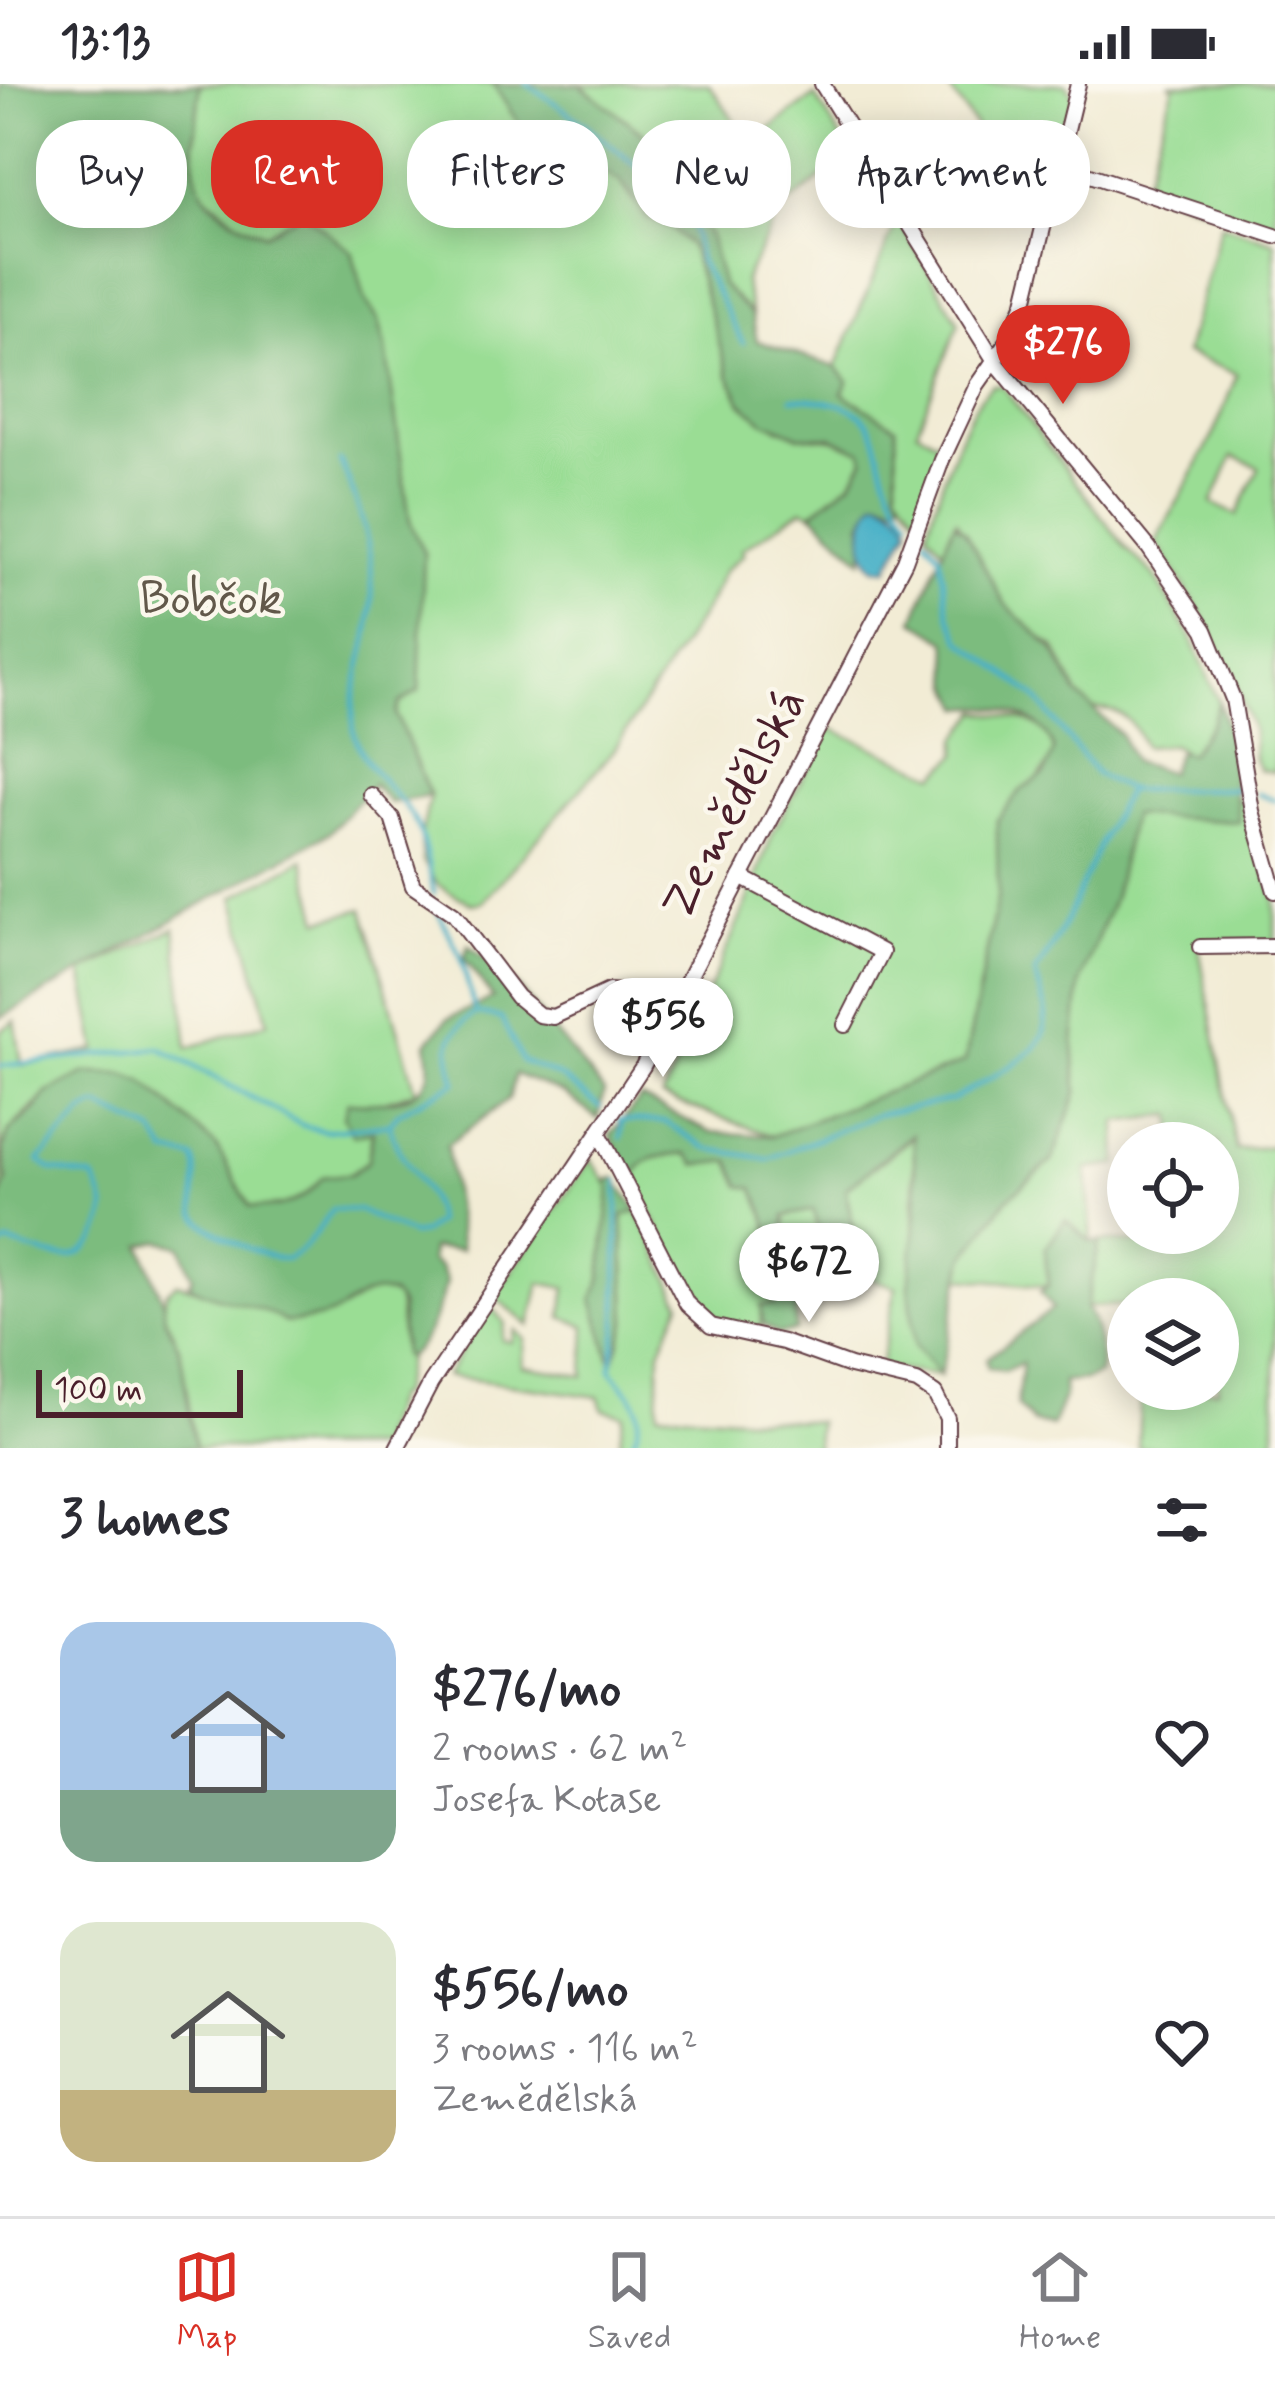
<!DOCTYPE html>
<html lang="en">
<head>
<meta charset="utf-8">
<style>
  body { margin:0; font-family:Mynerve,sans-serif; background:#f7f7f7; color:#2b2b33; height:100vh; display:flex; flex-direction:column; font-size:45px; white-space:nowrap }
  * { box-sizing:border-box; margin:0 }
  p { font-size:39px; color:#7c7c81 }
  .icon { flex:none; width:66px; height:66px; fill:none; stroke:currentColor; stroke-width:2; stroke-linecap:round; stroke-linejoin:round }
  .map { position:relative; height:1364px; overflow:hidden }
  .sheet { display:flex; flex-direction:column; background:#fff; flex:1 }
  .sheet>* { flex:none }
  .guide { position:absolute; left:36px; top:36px; width:1203px; height:108px; display:flex; gap:24px }
  .fabs { position:absolute; left:1107px; top:1038px; display:grid; gap:24px }
  .fabs a { display:grid; place-items:center; width:132px; height:132px; border-radius:50%; background:#fff; box-shadow:0 6px 30px #0003; font-size:60px }
  .scale { position:absolute; left:36px; bottom:30px; width:207px; box-sizing:border-box; padding-left:12px; border:6px solid #4a1f2b; border-top:0; font-size:33px; line-height:42px; white-space:nowrap; color:#4a1f2b; -webkit-text-stroke:9px #fbf7ec; paint-order:stroke }
  .price { position:absolute; translate:-50% -102px; padding:0 27px; border-radius:42px; background:#fff; color:#222; font-size:39px; line-height:78px; filter:drop-shadow(0 3px 6px #0008) }
  .price::after { content:''; position:absolute; left:50%; top:72px; width:36px; height:27px; margin-left:-18px; background:inherit; clip-path:polygon(0 0,100% 0,50% 100%) }
  .price.current { background:#d93025; color:#fff }
  ul { padding:0; list-style:none }
  li { display:flex; align-items:center; gap:36px; height:300px; padding:0 60px }
  li span { display:grid; place-items:center; flex:none; width:336px; height:240px; border-radius:36px; color:#555 }
  li>.icon { margin-inline-start:auto }
  span .icon { width:144px; height:144px; fill:#fffc; stroke-width:1 }
  li b { font-size:51px }
  h2 { display:flex; justify-content:space-between; align-items:center; height:144px; padding:0 60px; font-size:51px }
  .pill { padding:0 42px; border-radius:48px; background:#fff; box-shadow:0 6px 30px #0003; font-size:42px; line-height:108px }
  .pill.current { background:#d93025; color:#fff }
  .status { display:flex; justify-content:space-between; align-items:center; height:84px; padding:0 60px; background:#fff; direction:ltr }
  .status svg { height:33px; fill:currentColor }
  .tab-bar { display:flex; justify-content:space-around; align-items:center; height:168px; border-top:3px solid #e1e1e2; background:#fff; font-size:33px; color:#7c7c81 }
  .tab-bar a { display:grid; justify-items:center; gap:6px }
  .tab-bar .current { color:#d93025 }
  .map>svg:first-child { display:block }
  .green { fill:#9add94; stroke:#727e60; stroke-width:3; fill-rule:evenodd }
  .forest { fill:#7bbc7e; stroke:#626e54; stroke-width:3 }
  .water { fill:#48b1c7; stroke:#496879; stroke-width:3 }
  .lines { fill:none; stroke-linecap:round; stroke-linejoin:round }
  .stream { stroke:#48b1c7; stroke-width:4.5 }
  .minor-casing { stroke:#633e44; stroke-width:18 }
  .minor { stroke:#fff; stroke-width:14 }
  .labels { text-anchor:middle; dominant-baseline:central; stroke-width:9; stroke-linejoin:round; paint-order:stroke }
  .park-label { font-size:48px; fill:#62584a; stroke:#fbf7ec }
  .street-label { font-size:48px; fill:#4a1f2b; stroke:#fbf7ec }
</style>
</head>
<body>
<div class="status"><b>13:13</b><svg viewBox="0 0 49 12"><path d="M0 12V9h3v3zM5 12V6h3v6zM10 12V3h3v9zM15 12V0h3v12zM26 1h20v11H26zM47 4h2v5h-2z"/></svg></div>
<div class="map">
<svg width="1275" height="1364" viewBox="0 0 1275 1364">
  <rect width="100%" height="100%" fill="#fbf7ec"/>
  <filter id="ink" filterUnits="userSpaceOnUse"><feTurbulence type="fractalNoise" baseFrequency=".00833" numOctaves="2"/><feDisplacementMap in="SourceGraphic" scale="24" xChannelSelector="R" yChannelSelector="G"/><feConvolveMatrix kernelMatrix="1 2 1 2 8 2 1 2 1" color-interpolation-filters="sRGB"/></filter>
  <filter id="wash" filterUnits="userSpaceOnUse"><feTurbulence type="fractalNoise" baseFrequency=".004" numOctaves="4" result="noise"/><feDisplacementMap in="SourceGraphic" scale="48" xChannelSelector="R" yChannelSelector="G"/><feGaussianBlur stdDeviation="2.7" result="paint"/><feColorMatrix in="noise" values="0 0 0 0 0 0 0 0 0 0 0 0 0 0 0 0 0 1.4 0 .05"/><feComposite in="paint" operator="in"/></filter>
  <g filter="url(#wash)">
    <rect width="100%" height="100%" fill="#f2ecd5"/>
    <g class="green">
      <polygon points="200,0 493,0 525,49 554,60 621,98 647,134 672,145 690,162 729,292 742,319 763,337 782,345 799,352 833,355 862,367 864,375 852,397 812,429 803,425 742,465 744,470 724,487 709,519 614,666 483,818 473,820 447,807 437,800 423,777 421,752 430,712 396,631 424,469 410,438 379,237 365,216 352,168 266,150 241,140 203,110 192,88"/>
      <polygon points="579,0 709,0 750,59 815,12 851,70 780,127 744,197 752,231 722,201 709,151 690,123 705,77 667,68"/>
      <polygon points="946,0 1066,0 1075,13 1051,78 1015,68 1001,79"/>
      <polygon points="1169,0 1275,0 1275,148 1143,103 1174,2"/>
      <polygon points="898,134 959,239 917,346 936,357 943,347 947,349 917,432 897,406 896,344 842,309 848,298 836,283"/>
      <path d="M1221,140L1275,158V688L1260,686L1254,675L1253,647L1233,592L1206,537L1156,458L1214,350L1237,290L1185,269ZM1233,372L1259,384L1237,431L1212,419Z"/>
      <path d="M993,301L1002,302L1126,464L1154,491L1191,553L1219,618L1213,638L1189,671L1172,661L1144,663C1132,635 1123,625 1092,625L1077,610L1055,563L1029,547L1004,519L956,436L943,465L927,447C939,410 963,323 993,301Z"/>
      <path d="M979,627C1010,635 1045,630 1054,667C1049,691 1014,717 997,736L998,811L965,978L773,1052L662,1013L749,814L773,748L830,644L936,691L958,670V654Z"/>
      <polygon points="1243,714 1275,815 1275,857 1198,859 1236,1066 1275,1062 1275,1364 1138,1364 1141,1305 1218,1305 1218,1215 1128,1215 1128,1221 1086,1223 1100,1157 1185,1161 1185,1149 1218,1149 1218,1059 1176,1059 1173,1031 1117,1038 1118,1081 1087,1085 1092,1158 1065,1137 1045,1165 1048,1202 961,1194 965,1173 1007,1115 1052,1077 1077,1009 1074,959 1080,898 1113,815 1132,730 1238,738 1235,717"/>
      <path d="M304,775L320,836L363,825L416,1007L376,1020L368,1077L351,1090L323,1093C304,1118 281,1126 250,1123L216,1062L189,1041L47,1009C34,1026 5,1042 3,1065C1,1086 11,1092 0,1114V947L15,937L22,981L97,966L82,888L175,844L188,964L268,938L234,813Z"/>
      <path d="M914,1052L915,1261L940,1292L880,1283L896,1203L854,1189C835,1197 823,1205 815,1225L788,1212L785,1132L813,1126L830,1190L859,1167L845,1105Z"/>
      <path d="M689,1070L696,1081L730,1077L741,1102L753,1104C774,1141 774,1179 775,1221L762,1222L761,1244L730,1240L701,1225L634,1096C639,1069 666,1073 689,1070Z"/>
      <polygon points="591,1075 610,1104 601,1196 594,1215 612,1278 627,1239 623,1131 638,1127 681,1219 660,1267 658,1328 818,1338 816,1364 618,1364 624,1331 603,1325 599,1313 446,1292 490,1220 505,1239 502,1256 512,1258 515,1246 525,1255 522,1282 584,1292 586,1242 562,1233 566,1204 540,1199 530,1242 494,1212"/>
      <path d="M177,1199L268,1226L284,1238C299,1238 319,1234 334,1229C359,1219 368,1198 398,1214L403,1272L407,1274L400,1310L394,1314L377,1364H195L180,1266L163,1228L166,1209Z"/>
    </g>
    <g class="forest">
      <path d="M0,0H200C193,81 176,114 265,150L303,128L352,168L365,216L379,237L386,266L410,438L424,469L419,607L400,619L396,631L430,712L390,719L373,701L330,748L0,934Z"/>
      <polygon points="493,0 579,0 667,68 703,76 690,123 709,151 722,201 752,231 757,257 836,283 848,298 842,309 896,343 897,406 902,412 898,420 878,415 862,439 866,456 862,476 812,429 852,397 864,375 862,367 832,353 799,352 782,345 763,337 742,319 729,292 690,161 672,145 647,134 621,98 554,60 525,49"/>
      <path d="M954,439L965,447L1004,519L1054,566L1077,610L1121,651L1133,678L1169,688L1178,667L1189,670L1212,638L1219,618C1233,657 1232,697 1239,738L1132,731L1113,815L1080,898L1074,959L1077,1009L1052,1077L1007,1115L965,1173L940,1292L915,1262L909,1202L917,1125L913,1050L845,1105L859,1167L830,1191L813,1126L785,1132L788,1212L796,1219V1247L778,1250L763,1240L761,1222L775,1220C775,1179 774,1141 753,1104L741,1102L730,1077L696,1081L688,1070C664,1072 640,1069 634,1096L610,1051L641,1014L710,1048L773,1052L965,978L998,811L997,736L1021,706L1044,691L1054,667C1045,630 996,620 963,624L952,602L947,557L914,536Z"/>
      <path d="M468,861L516,900L604,1008L598,1035L563,1009L515,990L509,1015L447,1061L461,1166L431,1165L430,1177L440,1184L446,1199C437,1227 430,1256 407,1274L403,1272L400,1221L393,1211C369,1203 360,1214 341,1226C326,1234 300,1238 284,1238C255,1217 219,1219 189,1200L193,1193L181,1162L159,1157L142,1161L163,1217L165,1235L180,1266L195,1364H0V1114L7,1096L3,1065L9,1047L34,1027L47,1009L86,989L124,990L143,997L216,1062L250,1123C281,1126 304,1118 323,1093L351,1090L368,1077L373,1047L353,1052L343,1033L348,1018C373,1020 419,1021 429,990C431,982 428,967 427,959L447,935L493,914L464,875Z"/>
      <polygon points="615,1094 638,1127 623,1132 627,1239 612,1281 593,1215 601,1196 610,1105 607,1096"/>
      <path d="M1065,1136L1091,1158L1100,1157L1086,1223C1096,1238 1104,1273 1099,1290L1087,1296L1063,1298L1064,1313L1052,1342L1034,1339L1017,1322L1022,1279L1004,1287L988,1284L986,1275L1053,1225L1040,1207L1048,1202L1045,1165Z"/>
    </g>
    <path class="water" d="M877,415C890,418 906,429 910,443L887,485L874,484C858,465 860,432 877,415Z"/>
    <g class="lines">
      <g class="stream">
        <polyline points="527,0 584,39 680,118 692,140 699,176 743,259"/>
        <path d="M792,314C908,318 857,369 909,434"/>
        <path d="M340,377C365,433 379,485 369,546C364,578 349,615 354,647C362,689 404,709 419,746C427,765 429,789 434,809"/>
        <polyline points="925,453 940,471 949,530 962,557 1034,611 1096,690 1128,706"/>
        <polyline points="1258,710 1275,716"/>
        <polyline points="437,826 460,871 475,927"/>
        <polyline points="0,982 160,964 304,1042 325,1047 390,1040"/>
        <path d="M619,1036L665,1038L709,1065L768,1075L876,1031L952,1016L1011,982L1034,965L1044,950L1046,926L1035,889C1076,833 1091,765 1128,706L1239,705"/>
        <polyline points="621,1054 622,1038"/>
        <path d="M618,1096L617,1245L611,1286C635,1316 649,1326 630,1364"/>
        <path d="M0,1163L9,1159C26,1164 49,1174 67,1173C90,1172 106,1145 105,1122C104,1113 98,1103 94,1094L51,1086L39,1077L85,1028L98,1022L154,1048L167,1069L193,1074C203,1092 190,1112 196,1130C202,1145 273,1180 288,1174C307,1166 321,1141 333,1125L358,1126L412,1151L423,1149L436,1138C434,1102 395,1077 390,1040L398,1029L456,998C445,965 446,949 476,929L501,934L522,977L562,994L600,1023"/>
      </g>
    </g>
  </g>
  <g filter="url(#ink)">
    <g class="lines">
      <defs>
        <g id="minor">
          <polyline points="822,0 995,277 1149,464 1205,546 1233,615 1252,727 1275,807"/>
          <polyline points="1057,80 1275,152"/>
          <polyline points="371,711 392,734 413,802 454,830 517,913 539,931 553,933 609,907 678,913"/>
          <polyline points="741,793 882,868 845,941"/>
          <polyline points="1200,863 1275,862"/>
          <polyline points="600,1051 687,1220 711,1242 783,1258 850,1282 917,1298 935,1310 947,1334 947,1364"/>
          <polyline points="397,1364 431,1299 643,982 905,477 942,376 977,301 1010,254 1025,218 1078,0"/>
        </g>
      </defs>
      <use href="#minor" class="minor-casing"/>
      <use href="#minor" class="minor"/>
    </g>
  </g>
  <g class="labels">
    <g class="park-label">
      <text x="211" y="515">Bobčok</text>
    </g>
    <g class="street-label">
      <text transform="translate(735 720) rotate(-62)">Zemědělská</text>
    </g>
  </g>
</svg>
<div class="fabs">
<a><svg class="icon" aria-label="locate" viewBox="0 0 24 24"><circle cx="12" cy="12" r="6"/><path d="M12 2v4M12 18v4M2 12h4M18 12h4"/></svg></a>
<a><svg class="icon" aria-label="layers" viewBox="0 0 24 24"><path d="M12 4l9 5-9 5-9-5zM3 14l9 5 9-5"/></svg></a>
</div>
<div class="scale">100 m</div>
<b class="price current" style="left:1063px;top:323px">$276</b>
<b class="price" style="left:663px;top:996px">$556</b>
<b class="price" style="left:809px;top:1241px">$672</b>
<div class="guide">
<a class="pill">Buy</a>
<a class="pill current">Rent</a>
<a class="pill">Filters</a>
<a class="pill">New</a>
<a class="pill">Apartment</a>
</div>
</div>
<section class="sheet">
<h2>3 homes<svg class="icon" aria-label="filters" viewBox="0 0 24 24"><path d="M4 7h16M4 17h16"/><circle cx="9" cy="7" r="2"/><circle cx="15" cy="17" r="2"/></svg></h2>
<ul>
<li><span style="background:linear-gradient(#a9c7e8 70%,#7fa58c 0)"><svg class="icon" aria-label="home" viewBox="0 0 24 24"><path d="M3 11l9-7 9 7M6 9v11h12V9"/></svg></span><div><b>$276/mo</b><p>2 rooms · 62 m²</p><p>Josefa Kotase</p></div><svg class="icon" aria-label="heart" viewBox="0 0 24 24"><path d="M12 20l-8-8c-3-5 5-10 8-4 3-6 11-1 8 4z"/></svg></li>
<li><span style="background:linear-gradient(#dfe7d0 70%,#c2b280 0)"><svg class="icon" aria-label="home" viewBox="0 0 24 24"><path d="M3 11l9-7 9 7M6 9v11h12V9"/></svg></span><div><b>$556/mo</b><p>3 rooms · 116 m²</p><p>Zemědělská</p></div><svg class="icon" aria-label="heart" viewBox="0 0 24 24"><path d="M12 20l-8-8c-3-5 5-10 8-4 3-6 11-1 8 4z"/></svg></li>
</ul>
</section>
<nav class="tab-bar">
<a class="current"><svg class="icon" aria-label="map" viewBox="0 0 24 24"><path d="M3 6l6-2 6 2 6-2v14l-6 2-6-2-6 2zM9 4v14M15 6v14"/></svg>Map</a>
<a><svg class="icon" aria-label="saved" viewBox="0 0 24 24"><path d="M7 4h10v16l-5-4-5 4z"/></svg>Saved</a>
<a><svg class="icon" aria-label="home" viewBox="0 0 24 24"><path d="M3 11l9-7 9 7M6 9v11h12V9"/></svg>Home</a>
</nav>
</body>
</html>
